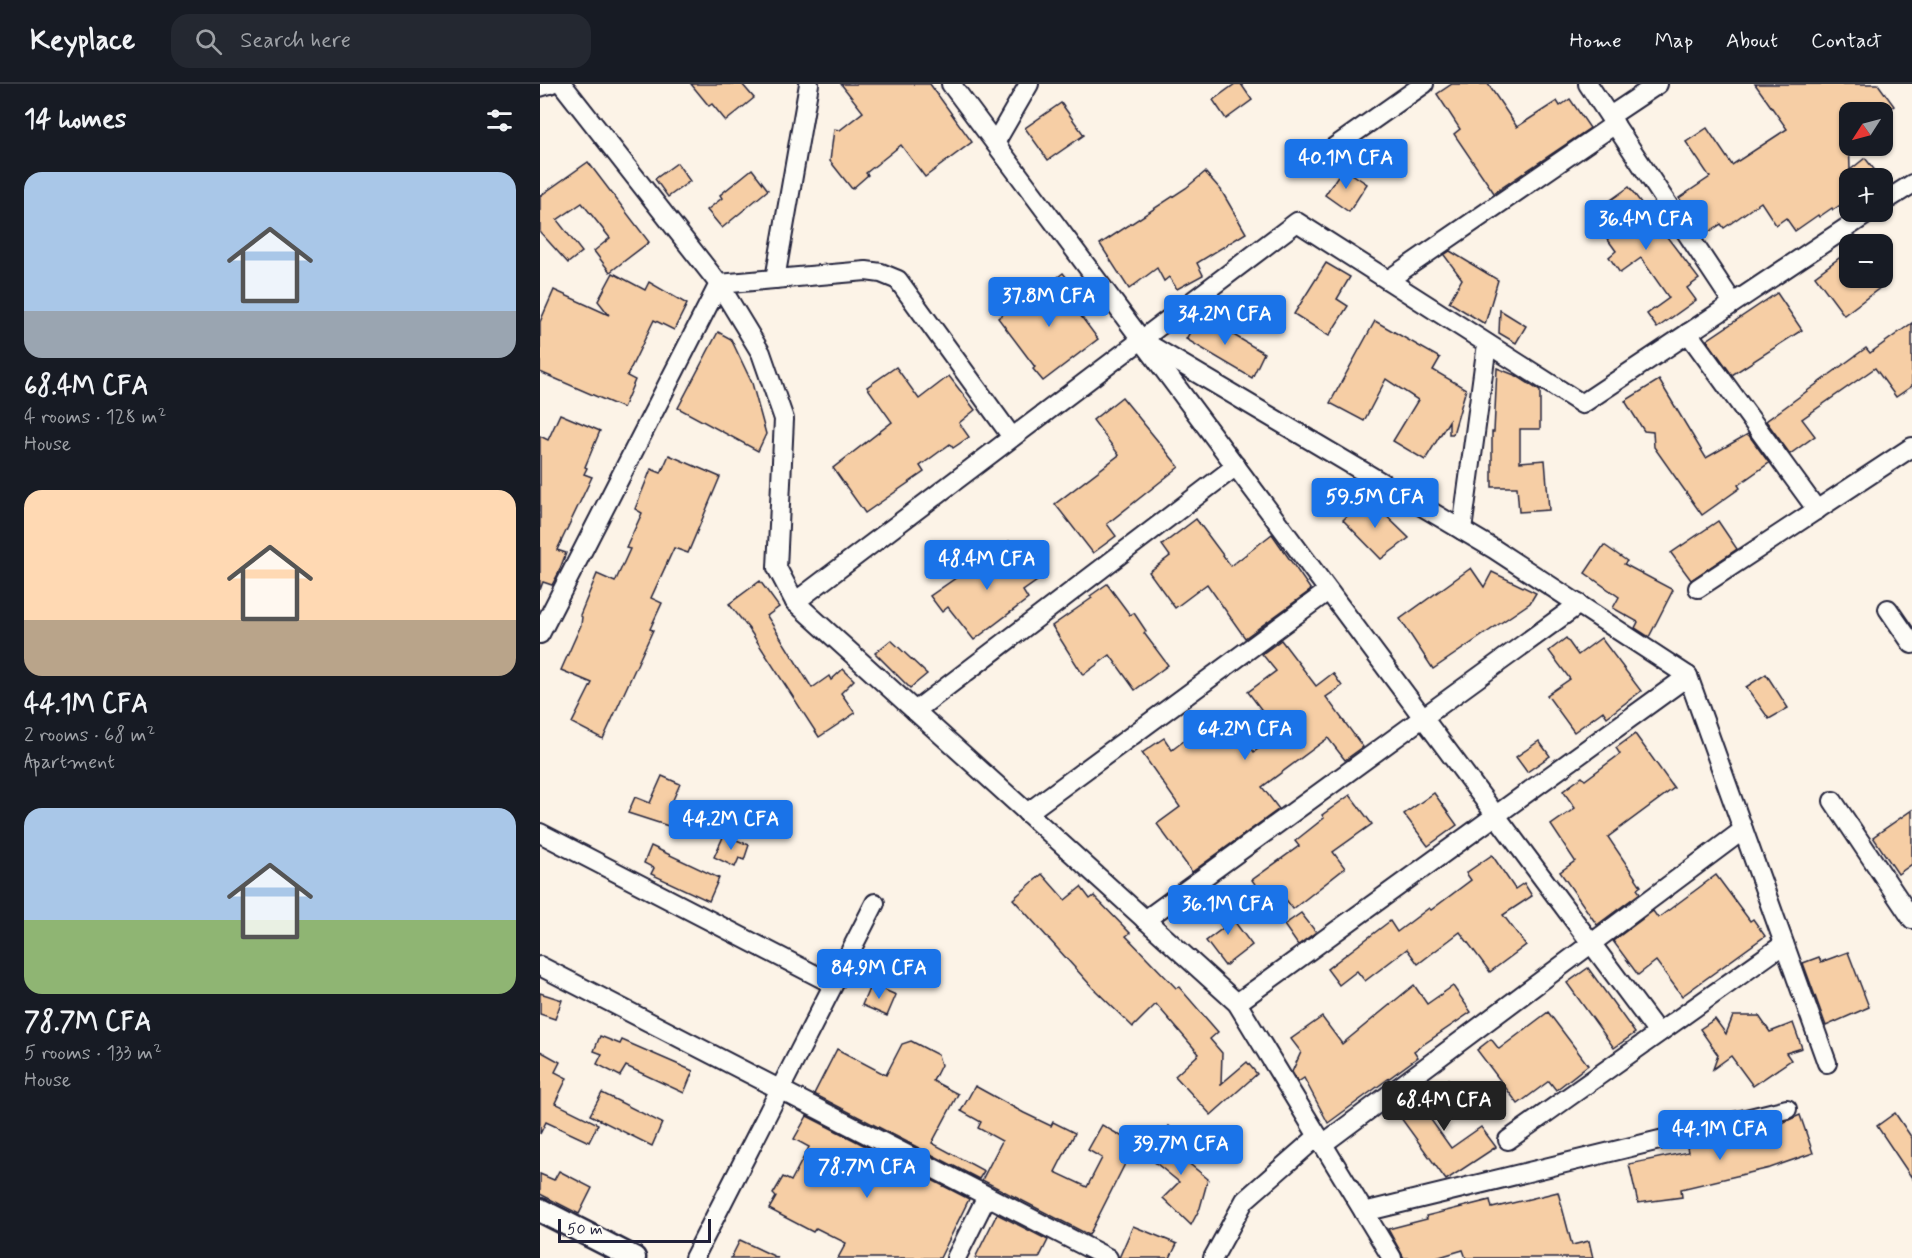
<!DOCTYPE html>
<html lang="en">
<head>
<meta charset="utf-8">
<style>
  body { margin:0; font-family:Mynerve,sans-serif; background:#242831; color:#f1f3f6; height:100vh; display:flex; flex-direction:column; font-size:22px; white-space:nowrap }
  * { box-sizing:border-box; margin:0 }
  p { font-size:20px; color:#9ea1a6 }
  .icon { flex:none; width:33px; height:33px; fill:none; stroke:currentColor; stroke-width:2; stroke-linecap:round; stroke-linejoin:round }
  .map { position:relative; flex:1; overflow:hidden }
  .details { display:flex; flex-direction:column; background:#171b24; width:540px }
  .details>* { flex:none }
  .needle { width:39px; rotate:234deg }
  .tools { position:absolute; left:1299px; top:18px; display:grid; gap:12px }
  .tools a { display:grid; place-items:center; width:54px; height:54px; border-radius:12px; background:#171b24; box-shadow:0 2px 4px #0004; font-size:30px }
  .scale { position:absolute; left:18px; bottom:15px; width:153px; box-sizing:border-box; padding-left:6px; border:3px solid #22223b; border-top:0; font-size:16px; line-height:21px; white-space:nowrap; color:#22223b; -webkit-text-stroke:4px #fdfcf7; paint-order:stroke }
  .price { position:absolute; translate:-50% -51px; padding:0 14px; border-radius:6px; background:#1a73e8; color:#fff; font-size:20px; line-height:39px; filter:drop-shadow(0 2px 3px #0008) }
  .price::after { content:''; position:absolute; left:50%; top:36px; width:18px; height:14px; margin-left:-9px; background:inherit; clip-path:polygon(0 0,100% 0,50% 100%) }
  .price.active { background:#222; color:#fff }
  ul { padding:0; list-style:none }
  li { display:grid; align-content:center; gap:12px; height:318px; padding:0 24px }
  li span { display:grid; place-items:center; height:186px; border-radius:18px; color:#555 }
  li>.icon { margin-inline-start:auto }
  span .icon { width:108px; height:108px; fill:#fffc; stroke-width:1 }
  li b { font-size:26px }
  h2 { display:flex; justify-content:space-between; align-items:center; height:72px; padding:0 24px; font-size:26px }
  header { display:flex; align-items:center; gap:36px; box-sizing:border-box; height:84px; padding:0 30px; background:#171b24; border-bottom:2px solid #363941 }
  header strong { font-size:28px }
  nav { display:flex; gap:33px; margin-inline-start:auto; font-size:21px }
  .search { width:420px; height:54px; background:#242831; display:flex; align-items:center; gap:15px; box-sizing:border-box; padding:0 21px; border-radius:18px; color:#9ea1a6; font-size:22px }
  main { display:flex; flex:1; min-height:0 }
  .map>svg:first-child { display:block }
  .building { fill:#f6cea5; stroke:#22223b; stroke-width:1.5 }
  .lines { fill:none; stroke-linecap:round; stroke-linejoin:round }
  .minor-casing { stroke:#22223b; stroke-width:22 }
  .tertiary-casing { stroke:#22223b; stroke-width:27 }
  .minor { stroke:#fdfcf7; stroke-width:18 }
  .tertiary { stroke:#fdfcf7; stroke-width:22 }
</style>
</head>
<body>
<header>
<strong>Keyplace</strong>
<div class="search"><svg class="icon" aria-label="search" viewBox="0 0 24 24"><circle cx="10" cy="10" r="6"/><path d="M15 15l6 6"/></svg>Search here</div>
<nav><a>Home</a><a>Map</a><a>About</a><a>Contact</a></nav>
</header>
<main>
<section class="details">
<h2>14 homes<svg class="icon" aria-label="filters" viewBox="0 0 24 24"><path d="M4 7h16M4 17h16"/><circle cx="9" cy="7" r="2"/><circle cx="15" cy="17" r="2"/></svg></h2>
<ul>
<li><span style="background:linear-gradient(#a9c7e8 75%,#9aa5b1 0)"><svg class="icon" aria-label="home" viewBox="0 0 24 24"><path d="M3 11l9-7 9 7M6 9v11h12V9"/></svg></span><div><b>68.4M CFA</b><p>4 rooms · 128 m²</p><p>House</p></div></li>
<li><span style="background:linear-gradient(#ffd9b3 70%,#b9a48a 0)"><svg class="icon" aria-label="home" viewBox="0 0 24 24"><path d="M3 11l9-7 9 7M6 9v11h12V9"/></svg></span><div><b>44.1M CFA</b><p>2 rooms · 68 m²</p><p>Apartment</p></div></li>
<li><span style="background:linear-gradient(#a9c7e8 60%,#8fb573 0)"><svg class="icon" aria-label="home" viewBox="0 0 24 24"><path d="M3 11l9-7 9 7M6 9v11h12V9"/></svg></span><div><b>78.7M CFA</b><p>5 rooms · 133 m²</p><p>House</p></div></li>
</ul>
</section>
<div class="map">
<svg width="1372" height="1174" viewBox="0 0 1372 1174">
  <rect width="100%" height="100%" fill="#fcf3e7"/>
  <filter id="ink" filterUnits="userSpaceOnUse"><feTurbulence type="fractalNoise" baseFrequency=".0167" numOctaves="2"/><feDisplacementMap in="SourceGraphic" scale="12" xChannelSelector="R" yChannelSelector="G"/><feConvolveMatrix kernelMatrix="1 2 1 2 8 2 1 2 1" color-interpolation-filters="sRGB"/></filter>
  <g filter="url(#ink)">
    <g class="building">
      <polygon points="151,0 202,0 214,14 186,37 172,20 169,22"/>
      <polygon points="301,0 390,0 432,58 385,93 361,61 326,89 328,91 312,105 290,77 294,45 300,46 323,28"/>
      <polygon points="695,0 701,0 712,16 686,35 673,16"/>
      <polygon points="912,0 948,0 977,43 1017,17 1020,22 1030,15 1050,44 954,109 914,50 920,45 897,10"/>
      <polygon points="1215,0 1338,0 1354,22 1345,28 1310,28 1309,53 1310,86 1325,74 1341,94 1310,94 1310,115 1293,126 1292,124 1279,133 1278,131 1255,147 1246,134 1236,141 1221,118 1184,144 1181,140 1164,151 1139,114 1170,93 1146,58 1167,44 1192,81 1247,45"/>
      <polygon points="521,19 544,51 508,76 485,44"/>
      <polygon points="48,78 109,158 70,188 54,167 70,154 42,119 17,136 42,168 28,179 0,148 0,112"/>
      <polygon points="137,79 150,97 128,113 115,95"/>
      <polygon points="803,84 827,100 809,128 785,111"/>
      <polygon points="212,85 228,106 182,144 167,126 182,114 180,111"/>
      <polygon points="665,88 681,106 706,149 657,179 663,191 637,205 629,193 624,197 617,184 589,205 560,160 646,104"/>
      <polygon points="1089,103 1159,195 1147,204 1156,216 1117,244 1107,230 1129,214 1101,174 1080,189 1069,173 1076,167 1050,131"/>
      <polygon points="1310,166 1310,194 1334,194 1341,203 1304,231 1275,192"/>
      <polygon points="910,167 958,196 945,240 909,218 922,195 904,171"/>
      <polygon points="786,179 810,193 797,215 808,222 789,252 754,230"/>
      <polygon points="73,189 105,206 109,198 147,220 134,246 114,236 87,292 95,296 83,324 0,288 0,238 14,206 69,231 58,217"/>
      <polygon points="523,189 535,204 526,212 558,255 503,297 493,285 495,283 458,234 474,222 477,225"/>
      <polygon points="1237,209 1262,246 1192,291 1167,256"/>
      <polygon points="960,226 986,242 976,259 959,249"/>
      <polygon points="660,231 724,269 712,294 646,255"/>
      <polygon points="835,237 900,274 893,286 926,305 913,350 909,350 909,337 885,376 853,357 878,316 846,295 824,337 790,319"/>
      <polygon points="1372,239 1372,302 1356,313 1335,284 1262,335 1275,352 1250,370 1226,337 1326,264 1330,269"/>
      <polygon points="178,248 191,255 212,299 226,350 218,367 138,324"/>
      <polygon points="356,283 379,315 409,292 435,326 419,339 429,353 413,364 410,360 380,382 384,388 325,429 293,384 352,338 327,303"/>
      <polygon points="957,284 977,292 1000,307 1000,345 980,345 980,378 1005,376 1009,426 979,428 977,403 952,403 952,348 954,348"/>
      <polygon points="1119,296 1166,374 1208,350 1229,379 1198,401 1200,404 1162,431 1114,363 1113,348 1104,347 1085,317"/>
      <polygon points="582,313 639,383 567,440 576,452 553,469 515,420 579,371 553,336"/>
      <polygon points="20,330 60,347 45,383 47,384 44,390 52,393 17,466 26,469 18,490 12,501 3,498 0,506 0,352 8,356"/>
      <polygon points="129,371 180,393 148,469 134,464 111,514 122,519 110,545 113,546 63,655 32,639 52,599 21,586 41,541 42,533 40,531 57,490 75,498 90,465 86,464 102,429 95,425 111,385 121,389"/>
      <polygon points="827,413 869,454 841,475 803,436"/>
      <polygon points="656,435 691,482 732,450 771,506 705,554 667,500 635,524 609,488 630,472 622,461"/>
      <polygon points="1178,437 1197,465 1151,496 1131,469"/>
      <polygon points="469,457 497,497 483,507 488,515 434,556 408,523 402,528 390,512"/>
      <polygon points="1064,461 1087,477 1084,480 1133,506 1109,553 1095,544 1098,538 1073,524 1079,513 1045,489"/>
      <polygon points="931,484 944,503 952,488 996,509 990,519 893,585 860,535"/>
      <polygon points="220,497 239,523 227,532 272,604 289,592 291,596 303,585 314,596 301,609 315,629 279,653 209,545 189,520"/>
      <polygon points="567,500 590,531 594,529 606,547 604,549 628,581 595,606 570,571 543,591 512,542 552,514 550,512"/>
      <polygon points="1026,554 1038,571 1061,554 1101,607 1067,633 1063,627 1034,648 1007,611 1030,595 1009,567"/>
      <polygon points="351,556 387,590 370,604 335,569"/>
      <polygon points="741,556 776,602 793,589 802,602 786,613 823,663 805,676 788,654 722,703 739,725 652,788 617,740 640,723 602,669 624,654 632,666 670,637 689,663 703,653 714,668 739,649 708,608 736,587 722,570"/>
      <polygon points="1226,590 1248,624 1229,635 1206,603"/>
      <polygon points="1095,650 1134,704 1068,753 1101,802 1097,805 1100,809 1057,841 1020,788 1035,777 1011,741 1035,724 1023,707 1042,693 1045,696 1080,670 1076,664"/>
      <polygon points="999,657 1010,672 987,688 976,673"/>
      <polygon points="122,692 140,700 129,725 148,736 144,747 88,729 95,713 110,719"/>
      <polygon points="894,709 917,741 888,762 864,730"/>
      <polygon points="810,711 832,740 793,768 805,784 753,825 735,801 722,810 712,796 759,762 755,757 784,734 782,731"/>
      <polygon points="1372,726 1372,780 1358,790 1333,753"/>
      <polygon points="184,751 209,761 204,776 199,774 195,783 174,773"/>
      <polygon points="111,762 179,794 169,817 111,790 114,784 104,779"/>
      <polygon points="952,771 975,805 984,799 992,812 963,831 986,861 950,888 920,848 878,880 867,865 825,897 817,887 799,901 787,885 850,837 857,848 889,824 891,826 931,796 926,789"/>
      <polygon points="502,790 525,816 541,803 550,815 554,812 590,849 586,852 636,904 639,903 678,948 670,955 682,969 681,1000 707,978 717,990 671,1031 635,992 659,970 616,920 593,943 553,904 473,815"/>
      <polygon points="1176,791 1210,837 1213,835 1225,852 1142,912 1116,877 1098,891 1073,857 1113,827 1118,834"/>
      <polygon points="688,817 700,833 694,837 712,861 685,882 666,857 683,844 672,829"/>
      <polygon points="761,829 776,848 758,861 744,841"/>
      <polygon points="1308,868 1329,923 1286,942 1263,879 1279,873 1281,878"/>
      <polygon points="1048,884 1095,949 1074,964 1027,899"/>
      <polygon points="331,900 356,911 347,932 322,921"/>
      <polygon points="874,901 887,920 913,902 931,928 874,967 878,973 788,1039 764,994 758,998 752,988 761,968 751,955 782,933 802,960"/>
      <polygon points="0,909 22,916 15,935 0,930"/>
      <polygon points="1008,928 1048,981 1016,1006 1009,997 978,1020 937,966 951,955 959,965"/>
      <polygon points="1193,932 1219,932 1230,948 1253,939 1262,964 1246,969 1251,976 1213,1002 1191,972 1173,985 1178,971 1160,945 1175,935 1186,950"/>
      <polygon points="60,952 80,960 82,956 153,987 144,1009 86,982 80,992 57,980 62,970 54,967"/>
      <polygon points="371,957 398,971 401,981 393,997 418,1010 392,1059 444,1087 439,1095 274,1010 297,965 346,991 362,960"/>
      <polygon points="0,967 20,978 15,988 27,994 15,1019 58,1040 49,1058 6,1038 0,1050"/>
      <polygon points="908,995 922,1014 891,1036 911,1064 941,1043 956,1063 906,1096 858,1030"/>
      <polygon points="435,1002 484,1029 511,1042 513,1038 535,1049 515,1088 547,1103 562,1074 548,1066 562,1041 595,1060 549,1151 442,1096 462,1057 438,1044 441,1038 421,1027"/>
      <polygon points="62,1009 122,1039 112,1062 50,1031"/>
      <polygon points="1355,1029 1372,1054 1372,1094 1337,1042"/>
      <polygon points="1260,1031 1273,1069 1230,1084 1141,1105 1142,1113 1098,1119 1089,1080 1148,1068 1147,1063 1233,1043"/>
      <polygon points="267,1032 429,1115 400,1174 298,1174 306,1159 276,1144 273,1148 229,1125 236,1113 233,1110 243,1093 251,1097 269,1063 254,1055"/>
      <polygon points="629,1042 648,1058 640,1072 668,1095 660,1124 651,1141 623,1114 639,1098 611,1075"/>
      <polygon points="19,1087 52,1104 39,1130 0,1110 0,1090 14,1096"/>
      <polygon points="1018,1108 1032,1161 1049,1157 1053,1174 926,1174 923,1166 896,1174 864,1174 848,1145 887,1135 886,1132 950,1116 952,1124"/>
      <polygon points="457,1130 508,1156 499,1174 435,1174"/>
      <polygon points="593,1142 637,1160 630,1174 579,1174"/>
      <polygon points="200,1156 238,1174 191,1174"/>
    </g>
    <g class="lines">
      <defs>
        <g id="minor">
          <polyline points="22,0 179,200 221,269 244,335 237,484 255,518 697,919 852,1174"/>
          <polyline points="411,0 1118,949"/>
          <polyline points="1048,0 1193,219"/>
          <polyline points="0,3 10,0"/>
          <polyline points="1070,32 1118,0"/>
          <polyline points="455,59 489,0"/>
          <polyline points="783,71 884,0"/>
          <polyline points="1342,119 1372,100"/>
          <polyline points="235,195 269,0"/>
          <polyline points="848,196 1075,40"/>
          <polyline points="179,200 326,187 341,189 358,196 472,353"/>
          <polyline points="1148,249 1277,426"/>
          <polyline points="608,260 954,465 1148,592 1287,979"/>
          <polyline points="922,446 947,260"/>
          <polyline points="1158,504 1372,363"/>
          <polyline points="255,518 757,138 1042,320 1330,128"/>
          <polyline points="1348,525 1372,560"/>
          <polyline points="0,550 179,200"/>
          <polyline points="375,627 696,382"/>
          <polyline points="1293,717 1372,835"/>
          <polyline points="487,729 788,507"/>
          <polyline points="0,749 293,900"/>
          <polyline points="605,836 1039,520"/>
          <polyline points="0,882 568,1174"/>
          <polyline points="697,919 1148,592"/>
          <polyline points="968,1056 1244,860"/>
          <polyline points="783,1060 1203,746"/>
          <polyline points="824,1128 1247,1025"/>
          <polyline points="154,1174 335,819"/>
          <polyline points="416,1174 447,1112"/>
          <polyline points="673,1174 705,1116 778,1052"/>
        </g>
        <polyline id="tertiary" points="0,1126 94,1174"/>
      </defs>
      <use href="#minor" class="minor-casing"/>
      <use href="#tertiary" class="tertiary-casing"/>
      <use href="#minor" class="minor"/>
      <use href="#tertiary" class="tertiary"/>
    </g>
  </g>
</svg>
<div class="tools">
<a><svg class="needle" viewBox="-14 -14 28 28"><path d="M0-13l5 13h-10z" fill="#e53935"/><path d="M0 13l5-13h-10z" fill="#9ea1a6"/></svg></a>
<a>+</a>
<a>−</a>
</div>
<div class="scale">50 m</div>
<b class="price" style="left:806px;top:106px">40.1M CFA</b>
<b class="price" style="left:1106px;top:167px">36.4M CFA</b>
<b class="price" style="left:509px;top:244px">37.8M CFA</b>
<b class="price" style="left:685px;top:262px">34.2M CFA</b>
<b class="price" style="left:835px;top:445px">59.5M CFA</b>
<b class="price" style="left:447px;top:507px">48.4M CFA</b>
<b class="price" style="left:705px;top:677px">64.2M CFA</b>
<b class="price" style="left:191px;top:767px">44.2M CFA</b>
<b class="price" style="left:688px;top:852px">36.1M CFA</b>
<b class="price" style="left:339px;top:916px">84.9M CFA</b>
<b class="price active" style="left:904px;top:1048px">68.4M CFA</b>
<b class="price" style="left:1180px;top:1077px">44.1M CFA</b>
<b class="price" style="left:641px;top:1092px">39.7M CFA</b>
<b class="price" style="left:327px;top:1115px">78.7M CFA</b>
</div>
</main>
</body>
</html>
